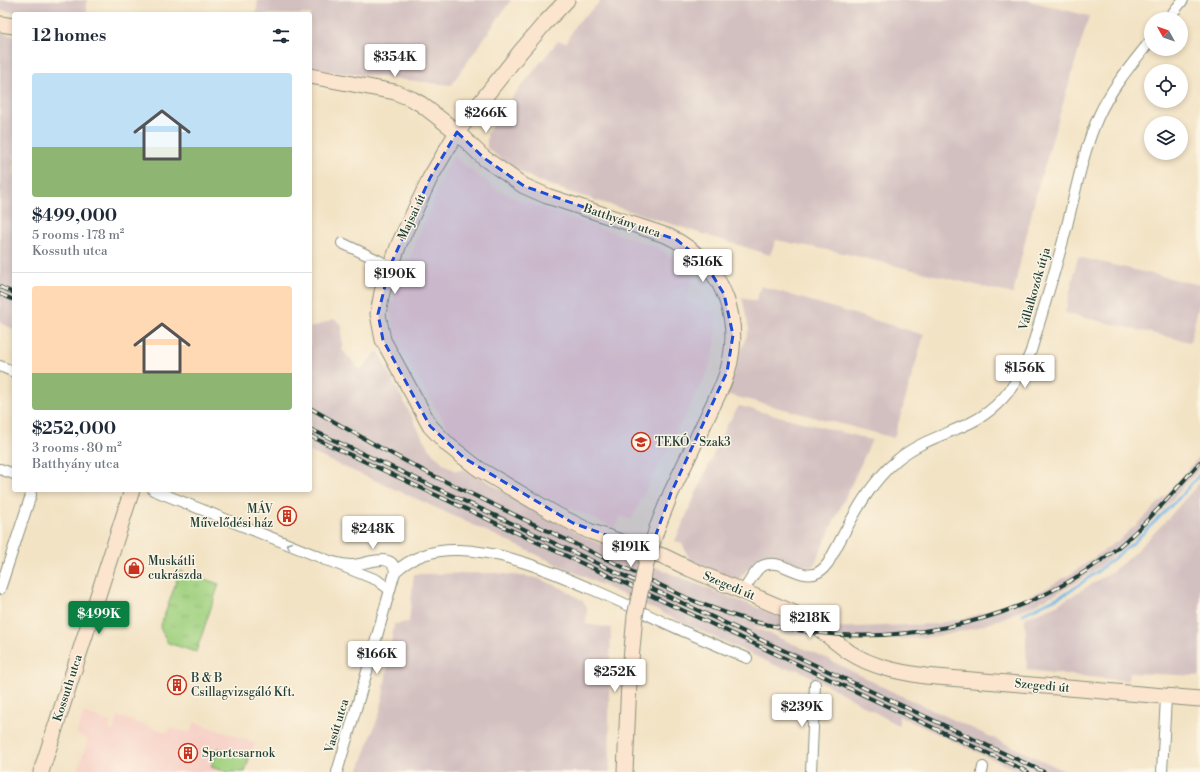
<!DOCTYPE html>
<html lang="en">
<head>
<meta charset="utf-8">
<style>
  body { margin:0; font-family:"Libre Bodoni",serif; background:#f6f6f7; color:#1f2937; height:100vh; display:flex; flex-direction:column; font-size:15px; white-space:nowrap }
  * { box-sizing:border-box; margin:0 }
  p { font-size:13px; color:#747a83 }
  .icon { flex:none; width:22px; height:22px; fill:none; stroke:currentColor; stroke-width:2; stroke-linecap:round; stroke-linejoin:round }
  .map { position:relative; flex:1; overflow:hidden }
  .sheet { position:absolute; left:12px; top:12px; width:300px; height:480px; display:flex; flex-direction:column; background:#fff; border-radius:4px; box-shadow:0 2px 6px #0003 }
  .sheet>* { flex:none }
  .needle { width:26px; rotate:310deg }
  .buttons { position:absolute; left:1144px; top:12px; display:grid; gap:8px }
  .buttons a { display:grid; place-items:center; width:44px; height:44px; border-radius:50%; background:#fff; box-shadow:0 2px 6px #0003; font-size:20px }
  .price { position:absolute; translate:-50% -34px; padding:0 9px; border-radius:4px; background:#fff; color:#222; font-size:13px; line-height:26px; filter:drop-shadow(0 1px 2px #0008) }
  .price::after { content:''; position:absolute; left:50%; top:24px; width:12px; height:9px; margin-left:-6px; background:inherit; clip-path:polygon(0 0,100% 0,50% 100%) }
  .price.current { background:#0b8043; color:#fff }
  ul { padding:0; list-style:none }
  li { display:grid; align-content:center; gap:8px; height:212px; padding:0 20px }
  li+li { border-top:1px solid #e0e1e3 }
  li span { display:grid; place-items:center; height:124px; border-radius:4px; color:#555 }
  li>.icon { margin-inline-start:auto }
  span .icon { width:72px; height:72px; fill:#fffc; stroke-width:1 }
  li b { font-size:17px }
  h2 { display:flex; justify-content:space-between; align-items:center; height:48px; padding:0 20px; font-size:17px }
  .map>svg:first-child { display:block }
  .built { fill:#f7d1c8 }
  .industrial { fill:#d2bfc0 }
  .park { fill:url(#park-tufts); stroke:#60875a }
  .pitch { fill:#a0d180; stroke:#60875a }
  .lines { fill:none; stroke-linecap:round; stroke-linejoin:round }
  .stream { stroke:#76b8eb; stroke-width:2.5 }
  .street-casing { stroke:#89907c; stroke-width:12 }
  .secondary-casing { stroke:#89907c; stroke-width:17 }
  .street { stroke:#fff; stroke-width:10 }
  .secondary { stroke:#fce5cf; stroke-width:15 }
  .rail-casing { stroke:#1f3d34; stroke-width:4 }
  .rail { stroke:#fcf5e5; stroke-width:2.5; stroke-dasharray:8; stroke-linecap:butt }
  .secondary-bridge-casing { stroke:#89907c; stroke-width:17; stroke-linecap:butt }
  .secondary-bridge { stroke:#fce5cf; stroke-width:15 }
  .oneway { stroke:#8f9e9a }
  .marked { fill:#1d4ed8; fill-opacity:0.2; stroke:#1d4ed8; stroke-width:3; stroke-dasharray:8 5; stroke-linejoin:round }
  .labels { text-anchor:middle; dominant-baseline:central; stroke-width:3; stroke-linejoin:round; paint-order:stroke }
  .street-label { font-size:12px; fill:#1f3d34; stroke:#fcf5e5 }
  .poi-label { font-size:12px; fill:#1f3d34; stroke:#fcf5e5; text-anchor:start }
</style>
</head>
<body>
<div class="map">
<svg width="1200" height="772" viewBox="0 0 1200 772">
  <defs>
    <pattern id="park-tufts" width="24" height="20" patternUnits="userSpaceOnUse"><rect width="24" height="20" fill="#a0d180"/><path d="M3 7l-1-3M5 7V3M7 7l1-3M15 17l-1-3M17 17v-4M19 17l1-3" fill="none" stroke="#89b46f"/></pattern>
  </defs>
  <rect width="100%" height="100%" fill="#fcf5e5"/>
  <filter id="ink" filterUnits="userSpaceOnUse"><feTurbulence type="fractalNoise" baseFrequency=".025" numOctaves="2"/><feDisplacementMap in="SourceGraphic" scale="8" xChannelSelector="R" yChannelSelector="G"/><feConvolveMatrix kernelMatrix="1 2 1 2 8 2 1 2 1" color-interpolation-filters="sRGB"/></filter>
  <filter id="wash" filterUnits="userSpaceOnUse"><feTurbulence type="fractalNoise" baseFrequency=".012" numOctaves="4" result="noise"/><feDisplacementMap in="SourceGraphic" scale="16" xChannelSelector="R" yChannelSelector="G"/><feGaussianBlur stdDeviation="0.9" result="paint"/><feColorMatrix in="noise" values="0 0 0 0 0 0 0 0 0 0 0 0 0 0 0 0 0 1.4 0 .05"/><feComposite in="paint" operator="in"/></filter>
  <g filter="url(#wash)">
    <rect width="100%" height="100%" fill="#f3e3c5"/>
    <g class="built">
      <polygon points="453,155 465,166 497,190 524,202 658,248 670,256 693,276 687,299 697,307 716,313 715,345 707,373 631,520 621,516 615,528 535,492 456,440 394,340 391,305 444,173"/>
      <polygon points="83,713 111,722 109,730 113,731 118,716 168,733 169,727 190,733 194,722 255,743 246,772 77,772 88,739 76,734"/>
    </g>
    <g class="industrial">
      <polygon points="0,0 87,0 87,14 24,14 0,10"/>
      <polygon points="258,0 511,0 451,85 310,69 310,14 256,14"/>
      <polygon points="602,0 1026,0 1089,16 1036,194 1013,294 843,253 776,240 770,255 569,192 536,180 508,165 487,148 487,133 511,99 558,41 567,42 575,25"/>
      <polygon points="0,33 14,36 14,329 0,323"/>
      <polygon points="1078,257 1200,285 1200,300 1190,342 1065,313"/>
      <polygon points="761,286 924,335 894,438 726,394 749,329 742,298 756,301"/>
      <polygon points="334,319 342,325 342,350 360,370 378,351 423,439 433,453 444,464 456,471 465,469 585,537 686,580 798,623 828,628 935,624 966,618 1013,603 1045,589 1071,574 1120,539 1144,518 1168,493 1200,456 1200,468 1172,500 1136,536 1101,566 1075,583 1057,593 1034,605 993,622 975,628 949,634 922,638 895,639 850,639 787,634 749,625 826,658 889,690 1067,772 1020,772 899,716 899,726 831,687 799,670 781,668 417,499 310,452 310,328"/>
      <polygon points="739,406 872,440 813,567 759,557 737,581 691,563 682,543 675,541 725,428"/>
      <polygon points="1200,482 1200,676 1130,673 1127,681 1027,670 1025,618 1057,605 1113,571 1135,552 1164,523"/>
      <polygon points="496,573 537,578 562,588 583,601 587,608 586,624 611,628 609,700 610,772 358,772 381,709 394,624 409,622 414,574"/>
    </g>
    <polygon class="park" points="180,571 219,584 196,652 168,643 160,628"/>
    <polygon class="pitch" points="218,748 249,758 245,772 228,772 211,767"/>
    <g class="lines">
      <polyline class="stream" points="1023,614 1069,592 1098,571 1133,543 1179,498 1200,474"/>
    </g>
  </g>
  <g filter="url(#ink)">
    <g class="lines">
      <defs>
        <g id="street">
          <polyline points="1168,19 1183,0"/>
          <polyline points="342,243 390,266"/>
          <polyline points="0,366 14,372"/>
          <polyline points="0,469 14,474"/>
          <polyline points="153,490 377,580 390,590"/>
          <path d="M325,560C334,562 342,565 351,565C364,565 394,550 395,572L364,682L337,772"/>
          <path d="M395,572C412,556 436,549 459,550C502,551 550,571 589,588C621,601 651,617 683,631C704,640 726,649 747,658"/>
          <polyline points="0,589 31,495 30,490"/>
          <path d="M743,592C748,584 754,571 762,566C784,554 807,593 828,563C848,527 865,487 897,460C918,442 945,435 970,423C1001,408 1019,382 1031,351C1042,313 1054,275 1064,237C1075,196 1082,153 1099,115C1112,87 1132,64 1151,40"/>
          <polyline points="811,772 815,684"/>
          <polyline points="982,772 983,767"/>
          <polyline points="1162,772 1166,697"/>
        </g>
        <g id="secondary">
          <path d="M567,0L545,23L521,51L457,132L430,178L399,244L382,292L378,314L383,340L430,426L448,445L479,469L557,515L589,531L663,556L690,569L794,613C814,623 831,639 849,652C872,667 898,672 925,676L1200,699"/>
          <polyline points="0,24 14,26"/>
          <path d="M310,76L395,92L412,99L421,104L457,132L484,158L524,186L547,196L668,236C726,264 747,326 723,384L671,493L657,528"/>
          <polyline points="41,772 132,490"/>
          <polyline points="625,772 629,682 635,616"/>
        </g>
      </defs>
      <use href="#street" class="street-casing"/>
      <use href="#secondary" class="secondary-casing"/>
      <use href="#street" class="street"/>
      <use href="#secondary" class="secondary"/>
      <defs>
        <g id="rail">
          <polyline points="0,287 14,293"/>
          <polyline points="0,294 14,300"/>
          <path d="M310,408L379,447L430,474L687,598C710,607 732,616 756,622C879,653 1016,630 1116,549C1147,523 1173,493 1200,462"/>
          <polyline points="310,429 1044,772"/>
          <polyline points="310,436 1028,772"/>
        </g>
      </defs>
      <use href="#rail" class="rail-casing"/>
      <use href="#rail" class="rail"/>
      <defs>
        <polyline id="secondary-bridge" points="635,616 647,560 657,528"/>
      </defs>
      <use href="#secondary-bridge" class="secondary-bridge-casing"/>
      <use href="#secondary-bridge" class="secondary-bridge"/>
    </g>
    <defs><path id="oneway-chevron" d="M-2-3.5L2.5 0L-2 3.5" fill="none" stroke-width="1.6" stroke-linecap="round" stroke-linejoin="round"/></defs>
    <use class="oneway" href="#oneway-chevron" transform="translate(289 545) rotate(-158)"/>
  </g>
  <path class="marked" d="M457,132L484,158L524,186L677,240L705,263L724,294L733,335L727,372L671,493L650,551L573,523L464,458L430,426L383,340L378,314L390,266L430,178Z"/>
  <defs>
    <symbol id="school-ring" viewBox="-11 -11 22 22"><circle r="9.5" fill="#fcf5e5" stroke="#c8321e" stroke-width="1.5"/><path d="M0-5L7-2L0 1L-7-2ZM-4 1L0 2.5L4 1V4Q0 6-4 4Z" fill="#c8321e"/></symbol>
    <symbol id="building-ring" viewBox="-11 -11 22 22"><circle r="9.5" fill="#fcf5e5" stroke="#c8321e" stroke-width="1.5"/><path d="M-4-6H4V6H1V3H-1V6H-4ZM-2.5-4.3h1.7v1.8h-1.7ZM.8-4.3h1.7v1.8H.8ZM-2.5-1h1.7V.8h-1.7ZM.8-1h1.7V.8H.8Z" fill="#c8321e"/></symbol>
    <symbol id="shop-ring" viewBox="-11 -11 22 22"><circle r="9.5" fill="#fcf5e5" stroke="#c8321e" stroke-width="1.5"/><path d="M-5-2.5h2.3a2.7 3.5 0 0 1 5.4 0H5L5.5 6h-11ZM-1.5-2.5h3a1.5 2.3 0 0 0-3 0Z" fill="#c8321e"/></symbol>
  </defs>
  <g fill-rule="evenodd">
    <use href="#school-ring" x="630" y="431" width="22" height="22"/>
    <use href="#building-ring" x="276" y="505" width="22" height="22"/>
    <use href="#shop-ring" x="123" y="557" width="22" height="22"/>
    <use href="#building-ring" x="166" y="674" width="22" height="22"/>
    <use href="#building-ring" x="177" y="742" width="22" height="22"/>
  </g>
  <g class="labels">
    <g class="street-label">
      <text transform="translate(412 217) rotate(-65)">Majsai út</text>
      <text transform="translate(622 221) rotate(19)">Batthyány utca</text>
      <text transform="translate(1035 289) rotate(-74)">Vállalkozók útja</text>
      <text transform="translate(729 586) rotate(23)">Szegedi út</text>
      <text transform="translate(1042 686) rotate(5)">Szegedi út</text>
      <text transform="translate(68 688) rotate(-72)">Kossuth utca</text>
      <text transform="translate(337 726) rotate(-73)">Vasút utca</text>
    </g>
    <g class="poi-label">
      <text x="655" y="442">TEKÓ - Szak3</text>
      <text x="273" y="509" text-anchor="end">MÁV<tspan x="273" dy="14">Művelődési ház</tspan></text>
      <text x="148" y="561">Muskátli<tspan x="148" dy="14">cukrászda</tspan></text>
      <text x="191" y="678">B &amp; B<tspan x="191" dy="14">Csillagvizsgáló Kft.</tspan></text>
      <text x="202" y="753">Sportcsarnok</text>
    </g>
  </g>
</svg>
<div class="buttons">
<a><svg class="needle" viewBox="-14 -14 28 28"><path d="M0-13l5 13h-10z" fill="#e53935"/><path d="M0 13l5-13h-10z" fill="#747a83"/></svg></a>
<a><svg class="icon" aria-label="locate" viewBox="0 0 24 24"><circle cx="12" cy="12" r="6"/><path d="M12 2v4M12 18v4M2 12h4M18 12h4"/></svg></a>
<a><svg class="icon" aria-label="layers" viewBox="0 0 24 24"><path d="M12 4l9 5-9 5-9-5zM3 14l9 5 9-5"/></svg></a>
</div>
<b class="price" style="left:395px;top:78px">$354K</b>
<b class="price" style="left:486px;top:134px">$266K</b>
<b class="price" style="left:703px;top:283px">$516K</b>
<b class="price" style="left:395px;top:295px">$190K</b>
<b class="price" style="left:1025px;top:389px">$156K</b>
<b class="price" style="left:373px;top:550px">$248K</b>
<b class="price" style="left:631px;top:568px">$191K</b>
<b class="price current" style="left:99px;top:635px">$499K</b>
<b class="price" style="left:810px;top:639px">$218K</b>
<b class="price" style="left:377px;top:675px">$166K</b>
<b class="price" style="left:615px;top:693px">$252K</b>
<b class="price" style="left:802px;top:728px">$239K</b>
<section class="sheet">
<h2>12 homes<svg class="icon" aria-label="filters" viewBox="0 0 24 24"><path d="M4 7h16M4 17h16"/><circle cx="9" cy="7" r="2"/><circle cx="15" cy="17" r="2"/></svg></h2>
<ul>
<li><span style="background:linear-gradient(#bfe0f5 60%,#8fb573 0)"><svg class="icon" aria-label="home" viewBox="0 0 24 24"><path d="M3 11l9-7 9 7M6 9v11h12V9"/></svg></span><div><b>$499,000</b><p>5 rooms · 178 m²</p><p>Kossuth utca</p></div></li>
<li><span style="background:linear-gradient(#ffd9b3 70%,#8fb573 0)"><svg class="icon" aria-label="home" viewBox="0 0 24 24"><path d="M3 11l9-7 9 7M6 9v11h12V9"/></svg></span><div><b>$252,000</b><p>3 rooms · 80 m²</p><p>Batthyány utca</p></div></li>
</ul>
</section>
</div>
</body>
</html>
